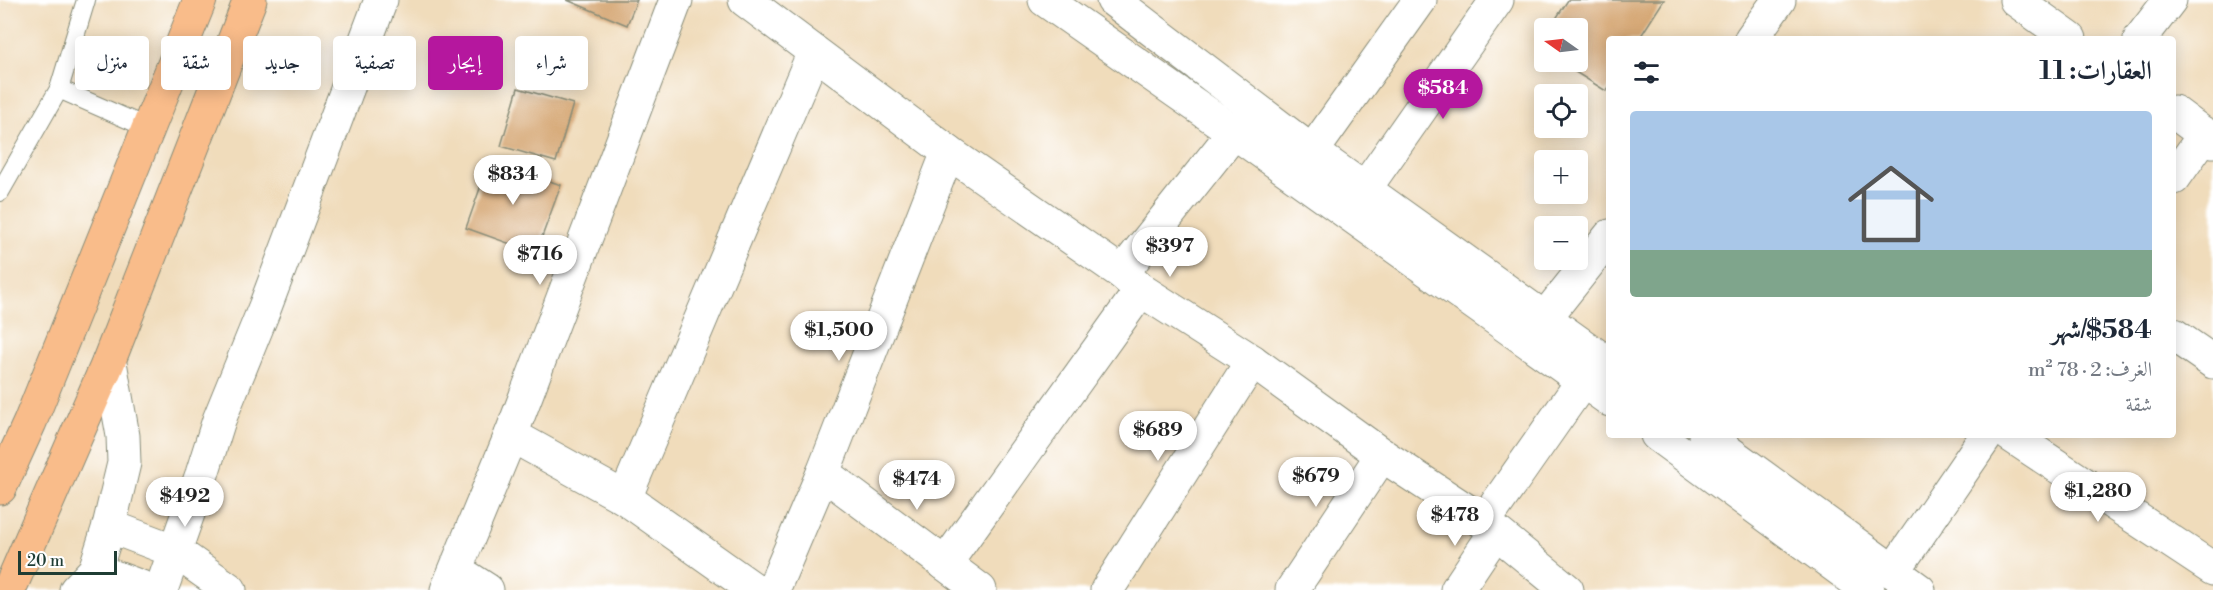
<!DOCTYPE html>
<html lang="ar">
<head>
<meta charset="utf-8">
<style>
  body { margin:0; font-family:"Libre Bodoni",Amiri,serif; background:#f6f6f7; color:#1f2937; direction:rtl; height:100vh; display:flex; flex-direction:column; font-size:22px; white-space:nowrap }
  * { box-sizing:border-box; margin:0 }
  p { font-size:20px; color:#747a83 }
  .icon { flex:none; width:33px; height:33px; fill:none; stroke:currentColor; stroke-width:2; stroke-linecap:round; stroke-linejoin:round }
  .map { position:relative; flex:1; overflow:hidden; direction:ltr }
  .details { position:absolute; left:1606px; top:36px; width:570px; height:402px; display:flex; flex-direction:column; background:#fff; border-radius:6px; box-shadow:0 3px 15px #0003; direction:rtl }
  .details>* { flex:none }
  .guide { position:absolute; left:18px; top:36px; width:570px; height:54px; direction:rtl; display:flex; gap:12px }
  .needle { width:39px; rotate:284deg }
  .buttons { position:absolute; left:1534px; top:18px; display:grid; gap:12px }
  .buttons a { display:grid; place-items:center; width:54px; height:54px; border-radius:6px; background:#fff; box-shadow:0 3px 15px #0003; font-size:30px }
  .scale { position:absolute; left:18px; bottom:15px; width:99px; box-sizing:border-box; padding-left:6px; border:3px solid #1f3d34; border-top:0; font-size:16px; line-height:21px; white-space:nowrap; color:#1f3d34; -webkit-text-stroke:4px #fff; paint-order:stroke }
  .price { position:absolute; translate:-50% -51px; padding:0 14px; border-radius:21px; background:#fff; color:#222; font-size:20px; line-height:39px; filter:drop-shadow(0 2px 3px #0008) }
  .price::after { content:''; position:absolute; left:50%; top:36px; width:18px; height:14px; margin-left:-9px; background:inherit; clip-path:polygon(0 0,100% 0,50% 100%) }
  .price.current { background:#b5179e; color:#fff }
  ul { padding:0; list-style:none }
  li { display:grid; align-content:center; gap:12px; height:318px; padding:0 24px }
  li span { display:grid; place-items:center; height:186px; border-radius:6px; color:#555 }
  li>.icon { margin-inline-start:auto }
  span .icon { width:108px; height:108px; fill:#fffc; stroke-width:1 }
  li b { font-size:26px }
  h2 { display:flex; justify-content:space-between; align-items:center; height:72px; padding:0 24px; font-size:26px }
  .chip { padding:0 21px; border-radius:6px; background:#fff; box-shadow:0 3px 15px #0003; font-size:21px; line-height:54px }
  .chip.current { background:#b5179e; color:#fff }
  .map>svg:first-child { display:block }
  .building { fill:#d6a876 }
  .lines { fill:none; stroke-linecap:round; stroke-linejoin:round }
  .service-casing { stroke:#888c78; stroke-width:20 }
  .minor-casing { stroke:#888c78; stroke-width:35 }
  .trunk-casing { stroke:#888c78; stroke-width:35 }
  .service { stroke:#fff; stroke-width:18 }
  .minor { stroke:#fff; stroke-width:33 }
  .trunk { stroke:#f9bc8a; stroke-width:33 }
</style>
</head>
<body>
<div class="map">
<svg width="2213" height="590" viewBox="0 0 2213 590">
  <rect width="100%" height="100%" fill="#fff"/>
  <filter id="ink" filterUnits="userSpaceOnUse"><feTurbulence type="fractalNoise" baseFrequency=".0167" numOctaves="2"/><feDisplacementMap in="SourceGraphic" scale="12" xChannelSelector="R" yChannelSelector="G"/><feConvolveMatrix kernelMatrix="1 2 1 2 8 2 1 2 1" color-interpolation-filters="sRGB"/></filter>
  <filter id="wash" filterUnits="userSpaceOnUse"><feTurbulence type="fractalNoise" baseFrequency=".008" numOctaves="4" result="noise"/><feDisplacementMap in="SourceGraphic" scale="24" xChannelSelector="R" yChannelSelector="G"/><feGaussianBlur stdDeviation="1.35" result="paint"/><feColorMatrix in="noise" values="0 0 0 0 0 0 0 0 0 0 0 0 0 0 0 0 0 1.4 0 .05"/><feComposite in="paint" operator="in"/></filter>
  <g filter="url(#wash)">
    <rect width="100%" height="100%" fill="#f0dcbb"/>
    <g id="blocks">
      <g class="building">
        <polygon points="567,0 637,0 627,25"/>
        <polygon points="1568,0 1664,0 1639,39 1610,39 1610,86 1606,91 1559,62 1578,62 1578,28 1550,28"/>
        <polygon points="518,88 573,104 556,162 501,146"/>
        <polygon points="490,160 561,185 536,253 466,228"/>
      </g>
    </g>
  </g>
  <g filter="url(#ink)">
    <use href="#blocks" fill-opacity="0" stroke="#888c78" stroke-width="1.5"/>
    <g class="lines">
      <defs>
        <g id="service">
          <polyline points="59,89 86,0"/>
          <polyline points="0,192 59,89 148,128"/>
        </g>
        <g id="minor">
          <polyline points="745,0 948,152 1122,273 1141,290 1252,361 1382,455 1484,522 1567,590"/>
          <polyline points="1045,0 1234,132 1610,400"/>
          <polyline points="1113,0 1311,151 1610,365"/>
          <polyline points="2016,0 2070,39"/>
          <polyline points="1751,39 1779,0"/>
          <polyline points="2140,39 2170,0"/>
          <polyline points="2174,112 2213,141"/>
          <polyline points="1299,170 1420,0"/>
          <polyline points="2174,178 2205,134"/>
          <polyline points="1352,207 1497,0"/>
          <polyline points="1122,273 1234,132"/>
          <polyline points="1544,319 1610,236"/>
          <polyline points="2174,335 2213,362"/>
          <polyline points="511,435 625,498 755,590"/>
          <polyline points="1657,435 1868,590"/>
          <polyline points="1705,435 1919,590"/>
          <polyline points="2010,435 2213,569"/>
          <polyline points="823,473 980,590"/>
          <polyline points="625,498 814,52"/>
          <polyline points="1484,522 1582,382"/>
          <polyline points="109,526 175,551 230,590"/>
          <polyline points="945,564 1141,290"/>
          <polyline points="95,570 149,590"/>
          <polyline points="456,570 487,590"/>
          <polyline points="1893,572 1987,435"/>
          <polyline points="76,590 95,570 109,526 124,463 123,436 111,368 108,363"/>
          <polyline points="161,590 202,474 219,420 265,307 381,0"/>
          <polyline points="447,590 511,435 676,0"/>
          <polyline points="773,590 823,473 948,152"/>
          <polyline points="1107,590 1252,361"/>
          <polyline points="1292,590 1382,455"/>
          <polyline points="1457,590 1495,533"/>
        </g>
        <g id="trunk">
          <polyline points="0,488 30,422 200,0"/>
          <polyline points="9,590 108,363 250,0"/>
        </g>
      </defs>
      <use href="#service" class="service-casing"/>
      <use href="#minor" class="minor-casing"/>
      <use href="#trunk" class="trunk-casing"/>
      <use href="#service" class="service"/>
      <use href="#minor" class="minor"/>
      <use href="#trunk" class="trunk"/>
    </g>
  </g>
</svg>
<div class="buttons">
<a><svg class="needle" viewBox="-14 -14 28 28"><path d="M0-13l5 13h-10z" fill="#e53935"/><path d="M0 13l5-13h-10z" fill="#747a83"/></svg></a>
<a><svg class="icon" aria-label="locate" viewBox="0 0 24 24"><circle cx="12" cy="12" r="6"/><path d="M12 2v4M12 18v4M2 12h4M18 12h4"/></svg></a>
<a>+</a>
<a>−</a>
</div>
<div class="scale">20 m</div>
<b class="price current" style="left:1443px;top:120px">$584</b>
<b class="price" style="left:513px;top:206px">$834</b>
<b class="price" style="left:1170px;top:278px">$397</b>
<b class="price" style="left:540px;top:286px">$716</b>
<b class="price" style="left:839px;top:362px">$1,500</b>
<b class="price" style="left:1158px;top:462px">$689</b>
<b class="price" style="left:1316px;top:508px">$679</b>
<b class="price" style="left:917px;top:511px">$474</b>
<b class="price" style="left:2098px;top:523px">$1,280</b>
<b class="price" style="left:185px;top:528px">$492</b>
<b class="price" style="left:1455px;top:547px">$478</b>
<div class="guide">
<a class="chip">شراء</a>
<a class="chip current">إيجار</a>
<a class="chip">تصفية</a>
<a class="chip">جديد</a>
<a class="chip">شقة</a>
<a class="chip">منزل</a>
</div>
<section class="details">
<h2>العقارات: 11<svg class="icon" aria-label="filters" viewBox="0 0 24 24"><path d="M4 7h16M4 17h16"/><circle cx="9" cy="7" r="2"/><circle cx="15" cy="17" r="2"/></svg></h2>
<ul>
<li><span style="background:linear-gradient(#a9c7e8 75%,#7fa58c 0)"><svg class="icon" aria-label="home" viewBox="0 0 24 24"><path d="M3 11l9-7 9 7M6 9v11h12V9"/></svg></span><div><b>$584/شهر</b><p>الغرف: 2 · 78 m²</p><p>شقة</p></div></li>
</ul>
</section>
</div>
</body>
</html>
